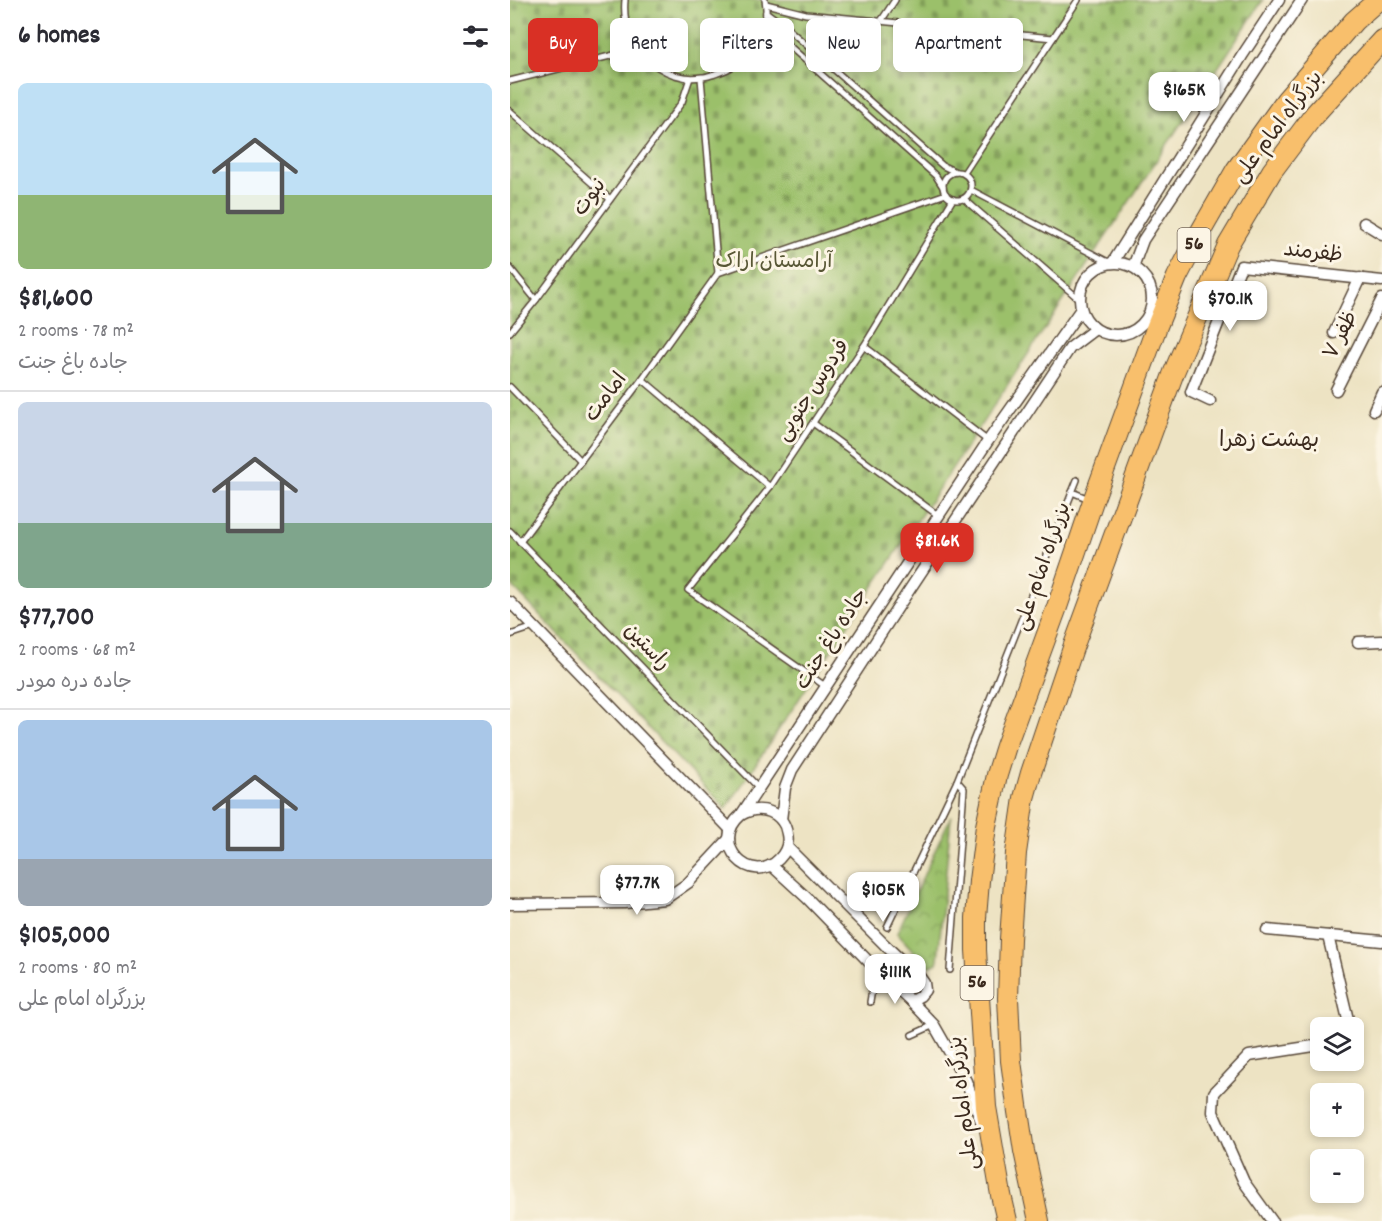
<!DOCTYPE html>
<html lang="en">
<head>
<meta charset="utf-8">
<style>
  body { margin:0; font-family:Dekko,"Playpen Sans Arabic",sans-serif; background:#f2f2f3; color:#2b2b33; height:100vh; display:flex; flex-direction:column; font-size:22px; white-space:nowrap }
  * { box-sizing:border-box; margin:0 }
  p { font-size:20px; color:#7c7c81 }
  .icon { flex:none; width:33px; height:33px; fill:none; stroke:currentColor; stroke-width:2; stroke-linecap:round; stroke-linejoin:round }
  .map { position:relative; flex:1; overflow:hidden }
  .panel { display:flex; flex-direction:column; background:#fff; width:510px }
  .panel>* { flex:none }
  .hud { position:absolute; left:18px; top:18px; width:570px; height:54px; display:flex; gap:12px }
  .tools { position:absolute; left:800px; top:1017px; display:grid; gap:12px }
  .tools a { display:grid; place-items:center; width:54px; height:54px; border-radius:9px; background:#fff; box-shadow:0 3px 9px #0003; font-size:30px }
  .price { position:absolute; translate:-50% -51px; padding:0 14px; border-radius:12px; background:#fff; color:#222; font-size:20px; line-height:39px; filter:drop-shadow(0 2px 3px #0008) }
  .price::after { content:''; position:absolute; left:50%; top:36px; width:18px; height:14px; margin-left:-9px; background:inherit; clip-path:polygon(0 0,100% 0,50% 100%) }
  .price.active { background:#d93025; color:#fff }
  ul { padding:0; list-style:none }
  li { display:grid; align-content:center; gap:12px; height:318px; padding:0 18px }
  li+li { border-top:2px solid #e1e1e2 }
  li span { display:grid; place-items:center; height:186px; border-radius:9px; color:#555 }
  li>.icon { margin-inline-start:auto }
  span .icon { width:108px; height:108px; fill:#fffc; stroke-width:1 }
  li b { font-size:26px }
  h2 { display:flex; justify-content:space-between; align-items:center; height:72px; padding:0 18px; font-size:26px }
  .tag { padding:0 21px; border-radius:9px; background:#fff; box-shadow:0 3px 9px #0003; font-size:21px; line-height:54px }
  .tag.active { background:#d93025; color:#fff }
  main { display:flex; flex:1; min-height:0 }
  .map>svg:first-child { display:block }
  .cemetery { fill:url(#cemetery-stones); stroke:#6b7544; stroke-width:1.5 }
  .park { fill:url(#park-crowns); stroke:#6b7544; stroke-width:1.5 }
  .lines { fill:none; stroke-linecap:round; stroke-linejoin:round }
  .lane-casing { stroke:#564637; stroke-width:8 }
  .street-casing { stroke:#564637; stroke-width:13 }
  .highway-casing { stroke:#564637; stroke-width:22 }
  .lane { stroke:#fff; stroke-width:5 }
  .street { stroke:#fff; stroke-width:10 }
  .highway { stroke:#f8bf6c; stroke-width:20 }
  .labels { text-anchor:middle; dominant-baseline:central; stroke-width:6; stroke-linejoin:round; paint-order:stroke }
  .shield { fill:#fcf5e5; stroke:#75675a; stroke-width:1.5 }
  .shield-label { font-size:20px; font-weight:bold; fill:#3b2a1e }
  .street-label { font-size:21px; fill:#3b2a1e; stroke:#fcf5e5 }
  .park-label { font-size:21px; fill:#585735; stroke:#fcf5e5 }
  .neighbourhood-label { font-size:22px; fill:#3b2a1e; stroke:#fcf5e5 }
</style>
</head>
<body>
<main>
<section class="panel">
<h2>6 homes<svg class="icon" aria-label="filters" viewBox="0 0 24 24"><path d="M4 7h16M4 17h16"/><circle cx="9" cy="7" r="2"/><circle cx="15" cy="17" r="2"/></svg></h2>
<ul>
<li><span style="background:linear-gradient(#bfe0f5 60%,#8fb573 0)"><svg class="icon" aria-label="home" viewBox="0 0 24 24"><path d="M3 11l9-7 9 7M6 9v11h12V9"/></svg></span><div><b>$81,600</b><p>2 rooms · 78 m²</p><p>جاده باغ جنت</p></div></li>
<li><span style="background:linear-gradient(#c9d6e8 65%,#7fa58c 0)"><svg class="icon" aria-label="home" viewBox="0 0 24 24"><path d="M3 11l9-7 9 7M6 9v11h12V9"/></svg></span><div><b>$77,700</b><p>2 rooms · 68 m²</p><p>جاده دره مودر</p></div></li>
<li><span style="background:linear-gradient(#a9c7e8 75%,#9aa5b1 0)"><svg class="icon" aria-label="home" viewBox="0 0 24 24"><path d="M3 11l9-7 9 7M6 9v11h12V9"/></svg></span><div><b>$105,000</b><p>2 rooms · 80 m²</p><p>بزرگراه امام علی</p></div></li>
</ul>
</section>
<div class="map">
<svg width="872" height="1221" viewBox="0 0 872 1221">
  <defs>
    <pattern id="cemetery-stones" width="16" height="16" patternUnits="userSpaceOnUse" patternTransform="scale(1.5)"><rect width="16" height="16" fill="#9bc06b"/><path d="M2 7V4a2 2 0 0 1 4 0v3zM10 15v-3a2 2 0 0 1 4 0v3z" fill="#809c57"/></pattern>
    <pattern id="park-crowns" width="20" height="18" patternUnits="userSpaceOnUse" patternTransform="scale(1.5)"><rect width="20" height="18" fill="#9bc06b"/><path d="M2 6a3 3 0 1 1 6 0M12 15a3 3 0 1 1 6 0" fill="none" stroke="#809c57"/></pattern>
  </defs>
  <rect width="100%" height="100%" fill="#fcf5e5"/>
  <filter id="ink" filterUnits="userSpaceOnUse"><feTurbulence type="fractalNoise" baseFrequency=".0167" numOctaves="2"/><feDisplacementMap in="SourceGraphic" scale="12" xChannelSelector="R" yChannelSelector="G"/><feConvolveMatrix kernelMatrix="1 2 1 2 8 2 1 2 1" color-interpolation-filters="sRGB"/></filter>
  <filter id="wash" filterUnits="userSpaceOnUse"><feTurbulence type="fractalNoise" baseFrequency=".008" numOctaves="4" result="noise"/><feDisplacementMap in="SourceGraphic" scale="24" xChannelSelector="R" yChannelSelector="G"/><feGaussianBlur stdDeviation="1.35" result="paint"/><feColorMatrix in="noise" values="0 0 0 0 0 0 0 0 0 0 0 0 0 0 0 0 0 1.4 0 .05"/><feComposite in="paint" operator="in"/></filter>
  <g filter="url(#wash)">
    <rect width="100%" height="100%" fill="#ede3c3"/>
    <polygon class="cemetery" points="0,0 753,0 216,809 0,584"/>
    <polygon class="park" points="441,816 428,959 427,963 421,966 417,966 387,933"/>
  </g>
  <g filter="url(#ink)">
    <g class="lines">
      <defs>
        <g id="lane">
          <path d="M115,0C114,11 115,22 119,32C129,60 161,82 192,77C196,77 201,75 205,74C218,70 232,62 240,52C243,48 245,44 247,40C254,28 258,14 255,0"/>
          <polyline points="256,4 296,14 543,38"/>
          <polyline points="256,12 276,27 433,166 446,172"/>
          <polyline points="371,21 385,0"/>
          <polyline points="252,30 268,36 426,176 433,187"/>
          <polyline points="191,78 208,273"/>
          <polyline points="0,81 128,49"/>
          <polyline points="0,111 100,199"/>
          <circle cx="447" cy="186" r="14"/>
          <polyline points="454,173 568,0"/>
          <polyline points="461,190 600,263"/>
          <polyline points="454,199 569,299"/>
          <polyline points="0,268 26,300"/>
          <polyline points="208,273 436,194"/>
          <polyline points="0,332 26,300 172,102 180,78"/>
          <polyline points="354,346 478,441"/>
          <polyline points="132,379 260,487"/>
          <polyline points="0,387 71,461"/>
          <polyline points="303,423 429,516"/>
          <polyline points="562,492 579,499"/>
          <polyline points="0,531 248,787"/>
          <polyline points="10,542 132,379 208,273"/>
          <polyline points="0,635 24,627"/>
          <polyline points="315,686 178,590 260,487 354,346 443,199"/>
          <polyline points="377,927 447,781 567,480"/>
          <polyline points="440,970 454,789 447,781"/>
          <polyline points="360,1002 362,990 360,980 361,966"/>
          <polyline points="402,1035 424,1025"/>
        </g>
        <g id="street">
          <polyline points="854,223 872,234"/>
          <polyline points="603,262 732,56 769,0"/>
          <circle cx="606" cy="299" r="36"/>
          <polyline points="623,267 633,240 792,0"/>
          <polyline points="824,333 850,278"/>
          <polyline points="826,390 872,299"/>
          <polyline points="700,401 681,392 731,266 872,281"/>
          <polyline points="864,410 872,392"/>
          <polyline points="0,602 220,829"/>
          <polyline points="848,642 872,641"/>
          <path d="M231,815C249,804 274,811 277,834C279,843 276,852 269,859C241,888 198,843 231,815L478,441L571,309"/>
          <polyline points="271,820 275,788 282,770 392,601 560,348 585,329"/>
          <polyline points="277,847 374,944 394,963 407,973 414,983 415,990 410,996 401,1001"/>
          <polyline points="261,865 297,898 361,964 401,1001 424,1025 456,1081 472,1124"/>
          <polyline points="0,904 114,903 155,899 178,883 219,839"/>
          <polyline points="757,930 872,941"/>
          <polyline points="818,936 840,1028"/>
          <polyline points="762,1221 734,1182 703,1112 704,1093 739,1056 810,1045"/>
        </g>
        <g id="highway">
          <polyline points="497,1221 491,1195 476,1107 466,950 466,918 469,881 476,826 487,775 496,746 547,607 583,501 647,326 667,277 691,231 726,170 776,100 844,21 868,0"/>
          <polyline points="529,1221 514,1151 507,1105 501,1061 498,998 500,939 506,853 514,798 521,773 563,648 664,372 718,245 762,171 804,115 872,40"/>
        </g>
      </defs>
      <use href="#lane" class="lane-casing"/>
      <use href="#street" class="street-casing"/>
      <use href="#highway" class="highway-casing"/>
      <use href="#lane" class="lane"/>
      <use href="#street" class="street"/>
      <use href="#highway" class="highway"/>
    </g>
  </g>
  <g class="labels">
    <g class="shield">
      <rect x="667.5" y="228" width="33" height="34" rx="4.5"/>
      <rect x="450.5" y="966" width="33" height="34" rx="4.5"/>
    </g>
    <g class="shield-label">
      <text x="684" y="245">56</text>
      <text x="467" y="983">56</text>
    </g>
    <g class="street-label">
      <text transform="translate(769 128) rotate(-53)">بزرگراه امام علی</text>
      <text transform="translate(81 198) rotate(-54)">نبوت</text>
      <text transform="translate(803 254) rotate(6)">ظفرمند</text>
      <text transform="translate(832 336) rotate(-63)">ظفر ۷</text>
      <text transform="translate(304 391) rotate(-57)">فردوس جنوبی</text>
      <text transform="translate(97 398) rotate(-53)">امامت</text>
      <text transform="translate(534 567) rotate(-71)">بزرگراه امام علی</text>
      <text transform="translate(323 640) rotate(-57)">جاده باغ جنت</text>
      <text transform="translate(136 648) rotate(46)">راستین</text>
      <text transform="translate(455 1103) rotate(-97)">بزرگراه امام علی</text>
    </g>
    <g class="park-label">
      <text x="264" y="263">آرامستان اراک</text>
    </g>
    <g class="neighbourhood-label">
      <text x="759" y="441">بهشت زهرا</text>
    </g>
  </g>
</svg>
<div class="tools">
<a><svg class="icon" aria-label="layers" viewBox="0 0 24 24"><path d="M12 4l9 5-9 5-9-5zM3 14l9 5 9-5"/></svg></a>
<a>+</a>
<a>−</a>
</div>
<b class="price" style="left:674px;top:123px">$165K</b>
<b class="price" style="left:720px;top:332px">$70.1K</b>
<b class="price active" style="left:427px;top:574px">$81.6K</b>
<b class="price" style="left:127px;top:916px">$77.7K</b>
<b class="price" style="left:373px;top:923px">$105K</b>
<b class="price" style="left:385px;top:1005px">$111K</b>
<div class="hud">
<a class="tag active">Buy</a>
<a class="tag">Rent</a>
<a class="tag">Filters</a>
<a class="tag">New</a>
<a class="tag">Apartment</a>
</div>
</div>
</main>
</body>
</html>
